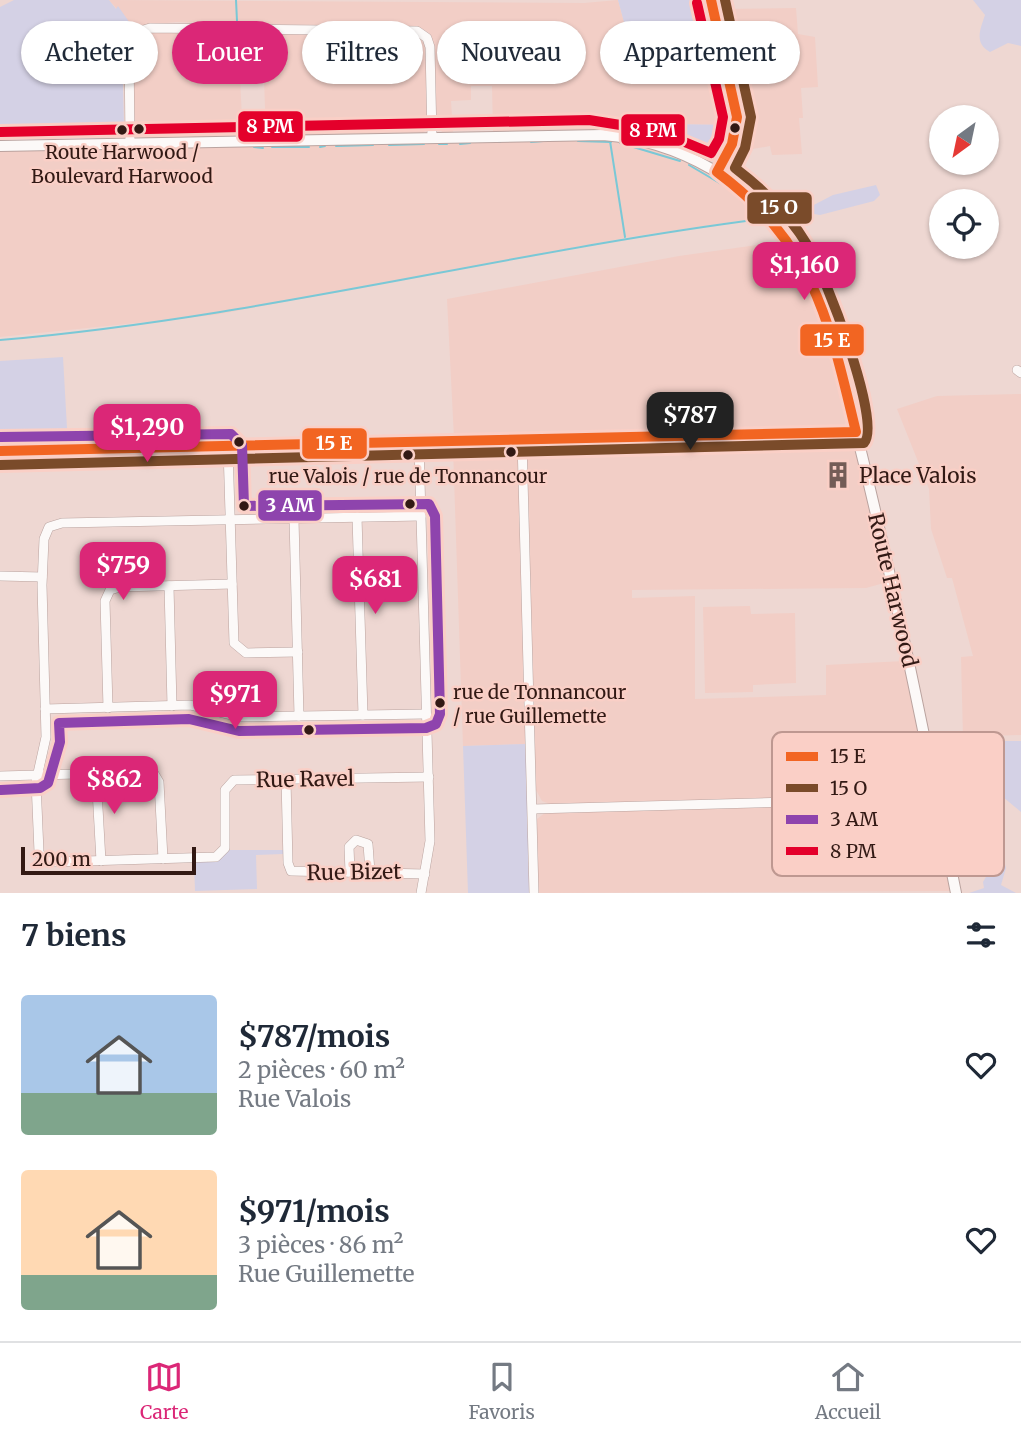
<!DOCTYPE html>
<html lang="fr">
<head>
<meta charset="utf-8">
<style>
  body { margin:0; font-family:Merriweather,serif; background:#f6f6f7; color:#1f2937; height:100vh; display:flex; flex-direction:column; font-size:26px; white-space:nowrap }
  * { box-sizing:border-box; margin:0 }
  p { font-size:23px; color:#747a83 }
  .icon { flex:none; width:38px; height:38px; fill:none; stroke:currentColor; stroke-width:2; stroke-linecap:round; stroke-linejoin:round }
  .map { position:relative; height:893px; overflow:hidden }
  .panel { display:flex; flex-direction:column; background:#fff; flex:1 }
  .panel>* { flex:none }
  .banner { position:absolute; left:21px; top:21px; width:980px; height:63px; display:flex; gap:14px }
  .needle { width:46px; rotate:213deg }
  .tools { position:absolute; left:929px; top:105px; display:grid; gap:14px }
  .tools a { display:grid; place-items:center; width:70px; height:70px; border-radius:50%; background:#fff; box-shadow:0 2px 5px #0004; font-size:35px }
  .scale { position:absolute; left:21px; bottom:18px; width:175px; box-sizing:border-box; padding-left:7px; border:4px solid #321914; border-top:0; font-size:19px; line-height:24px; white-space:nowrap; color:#321914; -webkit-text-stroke:5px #facfc6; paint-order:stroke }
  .price { position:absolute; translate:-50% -60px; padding:0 16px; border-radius:14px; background:#db2777; color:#fff; font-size:23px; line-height:46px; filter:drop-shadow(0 2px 4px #0008) }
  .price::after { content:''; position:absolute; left:50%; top:42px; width:21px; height:16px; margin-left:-10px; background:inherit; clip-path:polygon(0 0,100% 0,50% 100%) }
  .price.current { background:#222; color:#fff }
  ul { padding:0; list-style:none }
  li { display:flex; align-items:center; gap:21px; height:175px; padding:0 21px }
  li span { display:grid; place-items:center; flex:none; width:196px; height:140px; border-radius:7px; color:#555 }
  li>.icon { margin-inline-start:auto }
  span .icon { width:84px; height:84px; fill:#fffc; stroke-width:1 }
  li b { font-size:30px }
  h2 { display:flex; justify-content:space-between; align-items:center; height:84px; padding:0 21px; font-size:30px }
  .pill { padding:0 24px; border-radius:32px; background:#fff; box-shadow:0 2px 5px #0004; font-size:24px; line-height:63px }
  .pill.current { background:#db2777; color:#fff }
  .tabs { display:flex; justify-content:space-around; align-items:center; height:98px; border-top:2px solid #e0e1e3; background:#fff; font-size:19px; color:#747a83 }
  .tabs a { display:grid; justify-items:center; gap:4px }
  .tabs .current { color:#db2777 }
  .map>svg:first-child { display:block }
  .built { fill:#f2cec6 }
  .green { fill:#d4d1e5 }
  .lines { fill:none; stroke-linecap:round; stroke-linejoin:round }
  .stream { stroke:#7ac8d6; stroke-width:2 }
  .minor-casing { stroke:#baa39f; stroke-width:10 }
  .major-casing { stroke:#baa39f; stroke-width:12 }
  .minor { stroke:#fcf9f8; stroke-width:9 }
  .major { stroke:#fcf9f8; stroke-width:10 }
  .bus-1-casing { stroke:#facfc6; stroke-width:16 }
  .bus-2-casing { stroke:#facfc6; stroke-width:16 }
  .bus-3-casing { stroke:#facfc6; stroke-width:16 }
  .bus-4-casing { stroke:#facfc6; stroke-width:16 }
  .bus-1 { stroke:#f26522; stroke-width:10 }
  .bus-2 { stroke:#7a4b2a; stroke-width:10 }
  .bus-3 { stroke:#8e44ad; stroke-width:10 }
  .bus-4 { stroke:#e4002b; stroke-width:10 }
  .bus-dot { fill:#321914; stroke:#facfc6; stroke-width:2.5 }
  .labels { text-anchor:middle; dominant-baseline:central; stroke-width:5; stroke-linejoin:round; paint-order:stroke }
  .bus-label { font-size:19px; fill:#321914; stroke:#facfc6 }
  .poi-label { font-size:21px; fill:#321914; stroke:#facfc6; text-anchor:start }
  .street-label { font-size:21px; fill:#321914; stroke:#facfc6 }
  .key { fill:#facfc6; stroke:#be9891; stroke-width:2 }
  .key-label { font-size:19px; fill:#321914 }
  .line-badge { stroke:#facfc6; stroke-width:2.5 }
  .badge-label { font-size:19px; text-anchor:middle; font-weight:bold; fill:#fff }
</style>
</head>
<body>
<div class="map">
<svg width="1021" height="893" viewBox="0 0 1021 893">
  <rect width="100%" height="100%" fill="#eed7d2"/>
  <g class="built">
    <polygon points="109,0 584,3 618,0 628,37 644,76 722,71 733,125 665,124 665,143 615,131 493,132 492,86 471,86 471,100 451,101 453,133 442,132 437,125 434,43 429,33 419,27 177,22 132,26"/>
    <polygon points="796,8 798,34 815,37 818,87 801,88 803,118 799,118 802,154 772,155 770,146 747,150 738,143 741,113 718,9"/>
    <polygon points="147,32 417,35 426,46 427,130 423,133 266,136 264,79 240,79 243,137 143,138 136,133 134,125 133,45 139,35"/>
    <polygon points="607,140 639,144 700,168 724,182 762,215 758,218 630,237 214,315 0,337 0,151"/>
    <polygon points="785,241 799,264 823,323 848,417 844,427 454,438 447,299 679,256"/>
    <polygon points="1021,394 1021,735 963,737 961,657 973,656 952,578 947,578 931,529 929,489 897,409 937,396"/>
    <polygon points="842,438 851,440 855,448 886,580 884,583 866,588 632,590 632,598 695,596 695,699 826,695 826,665 904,661 929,791 921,796 550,804 542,801 536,790 527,447"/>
    <polygon points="513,446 518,451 527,744 463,746 453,448"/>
    <polygon points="750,606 751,614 795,613 796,683 753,685 753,692 705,693 703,607"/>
    <polygon points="924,804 933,810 951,891 538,893 537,819 546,812"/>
  </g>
  <g class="green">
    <polygon points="14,0 109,0 116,9 118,6 132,26 122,46 124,126 119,136 98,139 0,141 0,7"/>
    <polygon points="618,0 706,0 722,71 645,76 628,37"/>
    <path d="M973,0H1021V46L1008,43L990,52C974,43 980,30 985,15Z"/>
    <polygon points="665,124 733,125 726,146 715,160 665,143"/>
    <polygon points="876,185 880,195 874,201 820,215 808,213 806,209 833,195"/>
    <polygon points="63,357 68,446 0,446 0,361"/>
    <polygon points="934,741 1021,741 1021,812 1003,797 993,796 975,818 964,822 949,815"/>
    <polygon points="527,744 529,893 468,893 463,746"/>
    <polygon points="229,850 284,850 283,854 256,855 257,889 195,891 194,862 218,861"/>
    <polygon points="995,851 1001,851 1006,868 1001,885 1016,893 969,893 984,888 983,882 990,870 987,864"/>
  </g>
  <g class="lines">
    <g class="stream">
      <polyline points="236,0 237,21"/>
      <polyline points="253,117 260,134"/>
      <polyline points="578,141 611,142"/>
      <polyline points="610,141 625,237"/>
      <polyline points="492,142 500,142"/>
      <polyline points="531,142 543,141"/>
      <polyline points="620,143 680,161"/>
      <polyline points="439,144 447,144"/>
      <polyline points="460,144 470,143"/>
      <polyline points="389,145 424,144"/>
      <polyline points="336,146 373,145"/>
      <polyline points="254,147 263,148"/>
      <polyline points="272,147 309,147"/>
      <polyline points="320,147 325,146"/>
      <path d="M0,340C257,318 506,252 761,219L728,188L689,165"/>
    </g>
    <defs>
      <g id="minor">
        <polyline points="711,0 737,117 732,144 717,172"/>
        <polyline points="130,143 129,46 137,32 150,28 417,31 427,38 430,47 432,137"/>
        <polyline points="729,153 731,181"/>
        <polyline points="1017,370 1021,373"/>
        <polyline points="522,441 534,893"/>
        <polyline points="419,444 430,841 421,893"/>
        <polyline points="228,448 234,643 246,653 298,652"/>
        <polyline points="0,451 856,432"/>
        <polyline points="421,516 62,523 49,527 44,539 42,585 46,737 36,782 39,852 43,860 53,862 216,857 225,848 225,790 234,780 429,777"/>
        <polyline points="357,517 363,715"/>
        <polyline points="294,519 299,716"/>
        <polyline points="0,576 42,577"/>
        <polyline points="169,586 172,706"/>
        <polyline points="108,708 105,601 110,590 120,587 232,584"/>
        <polyline points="45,709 190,705 239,717 426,714"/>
        <polyline points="96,772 101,861"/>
        <polyline points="0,776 153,772 159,782 163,859"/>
        <polyline points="286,779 288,863 291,871 425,874"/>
        <polyline points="533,809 937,798"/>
        <polyline points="350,872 349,847 356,840 368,844 370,872"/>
      </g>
      <path id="major" d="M0,146L603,135C680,141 751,182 793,246C829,300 840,369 856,431C894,584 925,738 956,893"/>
    </defs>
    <use href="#minor" class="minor-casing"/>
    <use href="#major" class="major-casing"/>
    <use href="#minor" class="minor"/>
    <use href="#major" class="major"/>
    <defs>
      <path id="bus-1" d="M0,451L856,432C829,320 814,244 717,172L732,144L737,117L711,0"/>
      <path id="bus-2" d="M0,465L864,443C883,424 824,272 808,246C789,214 764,190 735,168L745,148L751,117L725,0"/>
      <polyline id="bus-3" points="0,437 231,434 242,445 244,506 429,504 435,516 440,714 436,724 426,728 239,731 189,719 59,723 60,742 48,783 40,788 1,790"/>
      <polyline id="bus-4" points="0,132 589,120 658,131 711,153 719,139 723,117 697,3"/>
    </defs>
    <use href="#bus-1" class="bus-1-casing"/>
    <use href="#bus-2" class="bus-2-casing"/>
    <use href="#bus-3" class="bus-3-casing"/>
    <use href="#bus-4" class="bus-4-casing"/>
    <use href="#bus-1" class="bus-1"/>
    <use href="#bus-2" class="bus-2"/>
    <use href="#bus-3" class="bus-3"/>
    <use href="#bus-4" class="bus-4"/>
  </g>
  <defs>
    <symbol id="building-bare" viewBox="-9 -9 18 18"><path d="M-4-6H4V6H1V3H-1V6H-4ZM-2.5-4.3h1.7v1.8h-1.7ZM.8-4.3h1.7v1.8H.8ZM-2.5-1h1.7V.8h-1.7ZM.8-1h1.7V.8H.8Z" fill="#745c56" stroke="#facfc6" stroke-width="2.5" paint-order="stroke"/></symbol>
  </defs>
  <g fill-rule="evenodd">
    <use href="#building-bare" x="819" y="456" width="38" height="38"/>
  </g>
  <g class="bus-dot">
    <circle cx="735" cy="128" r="6"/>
    <circle cx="139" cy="129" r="6"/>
    <circle cx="122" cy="130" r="6"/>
    <circle cx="239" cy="442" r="6"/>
    <circle cx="511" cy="452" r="6"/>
    <circle cx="408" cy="455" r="6"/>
    <circle cx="410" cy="504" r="6"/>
    <circle cx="244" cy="506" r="6"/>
    <circle cx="440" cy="703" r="6"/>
    <circle cx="309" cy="730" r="6"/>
  </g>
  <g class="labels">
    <g class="bus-label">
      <text x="122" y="152">Route Harwood /<tspan x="122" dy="24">Boulevard Harwood</tspan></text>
      <text x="408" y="476">rue Valois / rue de Tonnancour</text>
      <text x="453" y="692" text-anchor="start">rue de Tonnancour<tspan x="453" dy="24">/ rue Guillemette</tspan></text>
    </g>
    <g class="poi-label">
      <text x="859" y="475">Place Valois</text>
    </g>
    <g class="street-label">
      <text transform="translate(893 590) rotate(77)">Route Harwood</text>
      <text transform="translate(305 779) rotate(-1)">Rue Ravel</text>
      <text transform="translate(354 872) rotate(-1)">Rue Bizet</text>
    </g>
  </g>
  <rect x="772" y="732" width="232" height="144" rx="10" class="key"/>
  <rect x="786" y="752" width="32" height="9" fill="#f26522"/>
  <rect x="786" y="784" width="32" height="8" fill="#7a4b2a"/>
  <rect x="786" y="815" width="32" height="9" fill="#8e44ad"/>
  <rect x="786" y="847" width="32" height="8" fill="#e4002b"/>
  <g class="key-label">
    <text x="830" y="763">15 E</text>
    <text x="830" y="795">15 O</text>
    <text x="830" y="826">3 AM</text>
    <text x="830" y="858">8 PM</text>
  </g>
  <g class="line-badge">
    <rect x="237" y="110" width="67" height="33" rx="7" fill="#e4002b"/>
    <rect x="620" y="113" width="66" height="34" rx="7" fill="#e4002b"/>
    <rect x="746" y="191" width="67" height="34" rx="7" fill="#7a4b2a"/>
    <rect x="799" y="323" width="66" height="34" rx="7" fill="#f26522"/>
    <rect x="301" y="427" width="67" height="33" rx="7" fill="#f26522"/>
    <rect x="257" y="489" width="66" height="33" rx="7" fill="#8e44ad"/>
  </g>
  <g class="badge-label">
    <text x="270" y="133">8 PM</text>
    <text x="653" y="137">8 PM</text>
    <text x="779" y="214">15 O</text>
    <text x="832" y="347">15 E</text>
    <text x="334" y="450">15 E</text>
    <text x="290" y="512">3 AM</text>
  </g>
</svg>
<div class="tools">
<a><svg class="needle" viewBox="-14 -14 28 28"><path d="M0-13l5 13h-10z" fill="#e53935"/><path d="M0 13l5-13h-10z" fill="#747a83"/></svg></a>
<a><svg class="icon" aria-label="locate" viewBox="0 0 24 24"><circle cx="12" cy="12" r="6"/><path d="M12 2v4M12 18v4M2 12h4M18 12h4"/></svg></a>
</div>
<div class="scale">200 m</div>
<b class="price" style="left:804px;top:302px">$1,160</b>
<b class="price current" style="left:690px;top:452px">$787</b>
<b class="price" style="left:147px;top:464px">$1,290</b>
<b class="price" style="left:123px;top:602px">$759</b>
<b class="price" style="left:375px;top:616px">$681</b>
<b class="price" style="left:235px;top:731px">$971</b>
<b class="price" style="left:114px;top:816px">$862</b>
<div class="banner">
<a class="pill">Acheter</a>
<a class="pill current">Louer</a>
<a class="pill">Filtres</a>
<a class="pill">Nouveau</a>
<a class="pill">Appartement</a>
</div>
</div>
<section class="panel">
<h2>7 biens<svg class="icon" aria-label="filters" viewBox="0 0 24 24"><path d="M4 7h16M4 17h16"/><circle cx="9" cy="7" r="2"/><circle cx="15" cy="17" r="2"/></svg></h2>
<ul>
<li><span style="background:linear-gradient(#a9c7e8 70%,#7fa58c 0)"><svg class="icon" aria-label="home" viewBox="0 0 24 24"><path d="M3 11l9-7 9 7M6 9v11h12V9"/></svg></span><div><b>$787/mois</b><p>2 pièces · 60 m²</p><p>Rue Valois</p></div><svg class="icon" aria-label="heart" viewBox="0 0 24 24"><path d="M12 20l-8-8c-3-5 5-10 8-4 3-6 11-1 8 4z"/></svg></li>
<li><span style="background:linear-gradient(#ffd9b3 75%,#7fa58c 0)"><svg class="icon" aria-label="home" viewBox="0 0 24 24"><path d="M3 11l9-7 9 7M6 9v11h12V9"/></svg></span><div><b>$971/mois</b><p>3 pièces · 86 m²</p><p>Rue Guillemette</p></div><svg class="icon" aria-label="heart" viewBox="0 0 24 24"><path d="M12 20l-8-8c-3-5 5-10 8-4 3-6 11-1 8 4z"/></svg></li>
</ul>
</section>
<nav class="tabs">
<a class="current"><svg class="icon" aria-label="map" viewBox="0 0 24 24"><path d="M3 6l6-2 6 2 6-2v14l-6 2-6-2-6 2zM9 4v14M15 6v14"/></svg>Carte</a>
<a><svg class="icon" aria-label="saved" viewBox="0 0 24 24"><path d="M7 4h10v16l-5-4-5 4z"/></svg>Favoris</a>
<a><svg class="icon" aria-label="home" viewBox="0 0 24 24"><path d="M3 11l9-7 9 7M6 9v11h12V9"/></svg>Accueil</a>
</nav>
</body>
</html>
